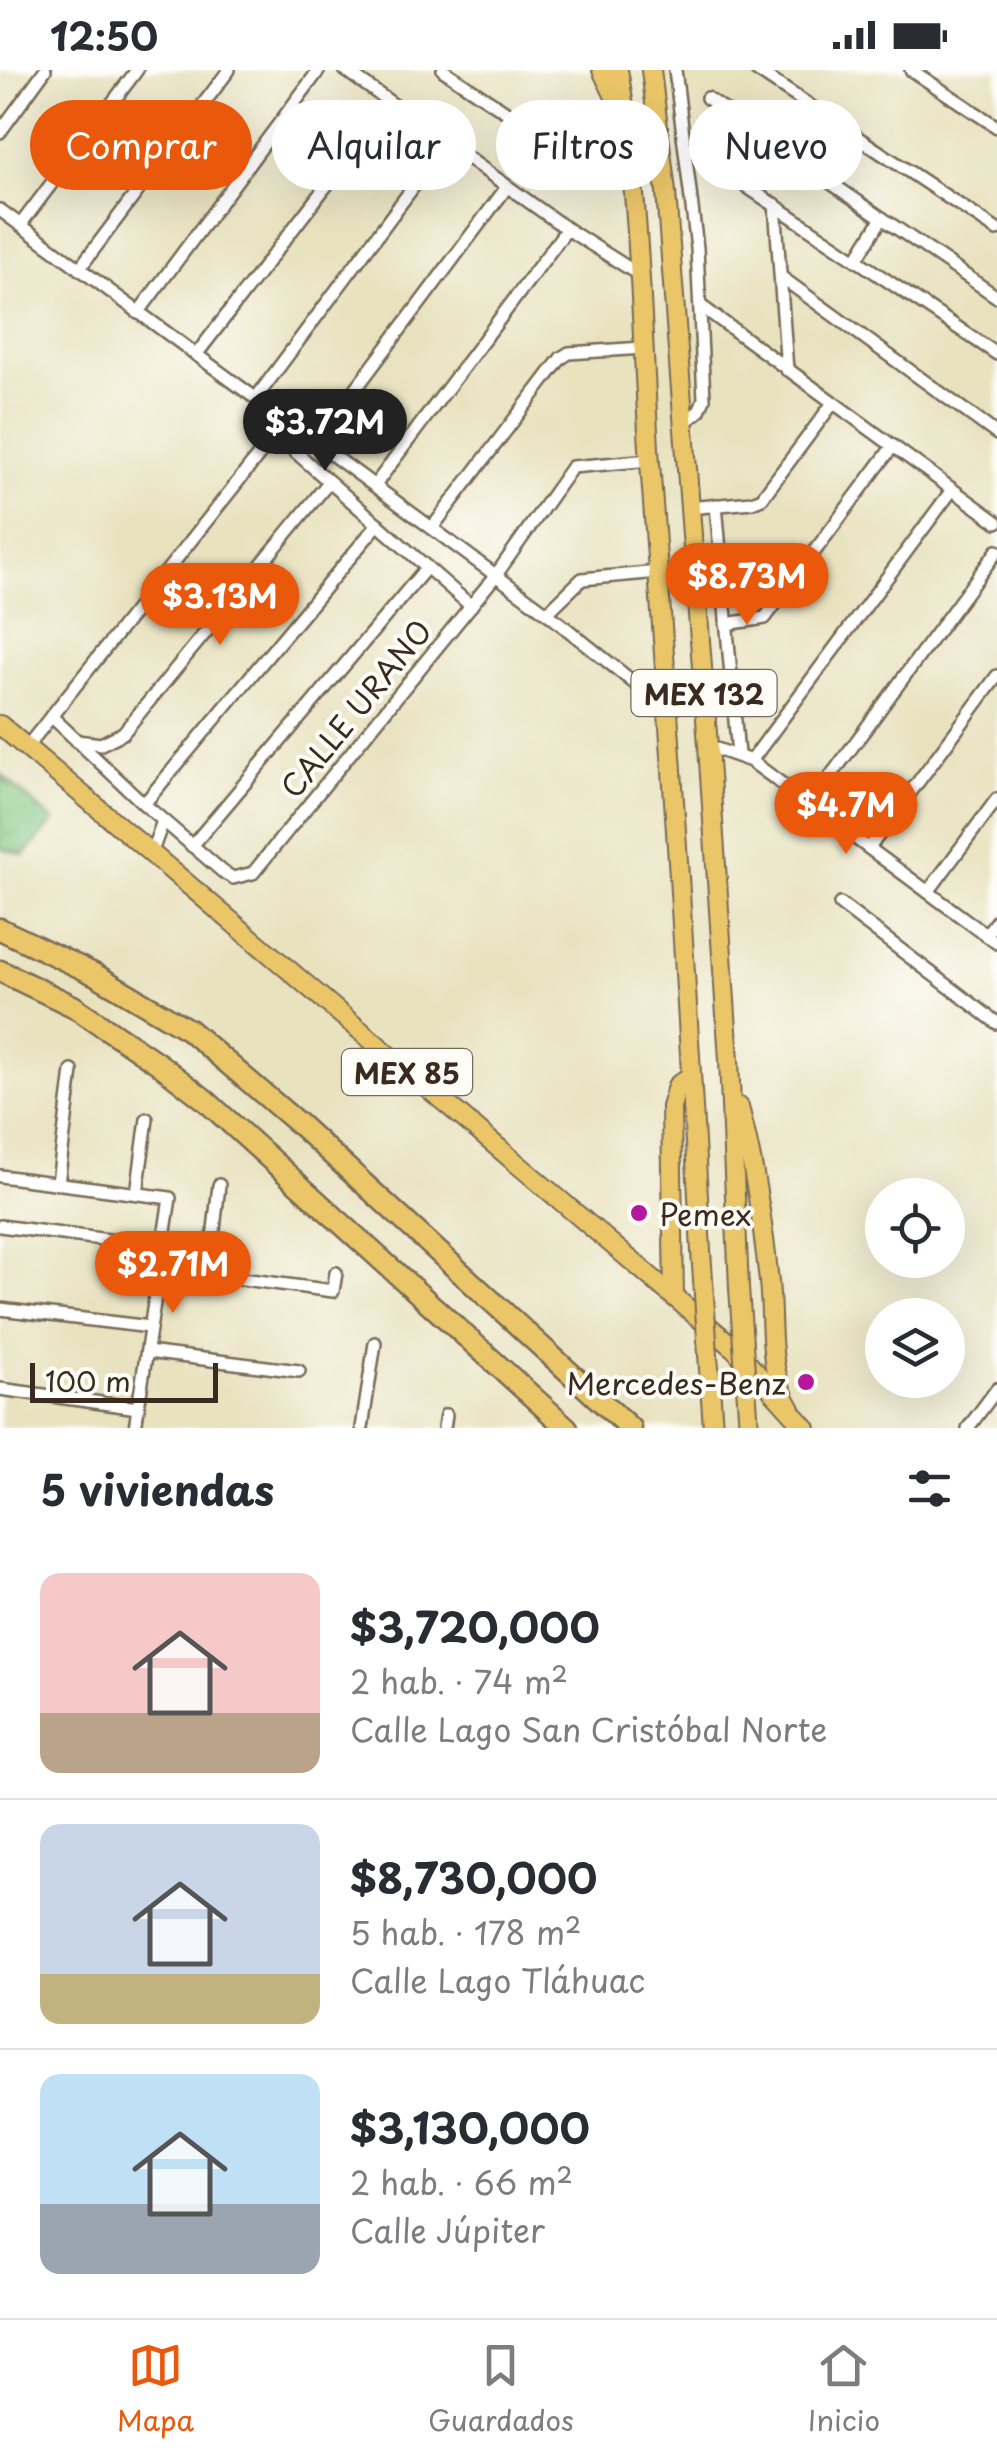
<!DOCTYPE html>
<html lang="es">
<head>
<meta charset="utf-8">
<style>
  body { margin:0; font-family:"Playpen Sans",sans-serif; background:#f2f2f3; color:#2b2b33; height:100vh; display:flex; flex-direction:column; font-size:38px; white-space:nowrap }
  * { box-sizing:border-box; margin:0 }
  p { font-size:32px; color:#7c7c81 }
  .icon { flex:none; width:55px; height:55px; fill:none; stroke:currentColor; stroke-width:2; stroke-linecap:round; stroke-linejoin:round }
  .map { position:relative; height:1358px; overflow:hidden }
  .panel { display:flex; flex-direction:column; background:#fff; flex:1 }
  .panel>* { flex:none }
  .hud { position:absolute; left:30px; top:30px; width:938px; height:90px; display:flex; gap:20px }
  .fabs { position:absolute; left:865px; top:1108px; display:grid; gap:20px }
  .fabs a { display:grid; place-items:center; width:100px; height:100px; border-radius:50%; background:#fff; box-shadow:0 10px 40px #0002; font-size:50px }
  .scale { position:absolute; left:30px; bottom:25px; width:188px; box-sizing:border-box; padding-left:10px; border:5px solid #3b2a1e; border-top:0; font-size:28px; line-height:35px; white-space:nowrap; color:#3b2a1e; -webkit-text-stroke:8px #fdfcf7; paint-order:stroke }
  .price { position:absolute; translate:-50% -85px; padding:0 22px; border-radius:35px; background:#ea580c; color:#fff; font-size:32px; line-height:65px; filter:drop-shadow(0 2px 5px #0008) }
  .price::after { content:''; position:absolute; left:50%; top:60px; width:30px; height:22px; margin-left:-15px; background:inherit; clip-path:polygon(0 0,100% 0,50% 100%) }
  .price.current { background:#222; color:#fff }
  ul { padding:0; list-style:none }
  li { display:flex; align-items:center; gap:30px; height:250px; padding:0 40px }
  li+li { border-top:2px solid #e1e1e2 }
  li span { display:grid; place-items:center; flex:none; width:280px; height:200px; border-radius:20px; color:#555 }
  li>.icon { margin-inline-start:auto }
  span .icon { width:120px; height:120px; fill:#fffc; stroke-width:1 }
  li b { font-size:42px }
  h2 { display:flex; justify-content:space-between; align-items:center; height:120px; padding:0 40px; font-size:42px }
  .tag { padding:0 35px; border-radius:45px; background:#fff; box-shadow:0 10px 40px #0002; font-size:35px; line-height:90px }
  .tag.current { background:#ea580c; color:#fff }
  .status { display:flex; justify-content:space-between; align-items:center; height:70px; padding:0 50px; background:#fff; direction:ltr }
  .status svg { height:28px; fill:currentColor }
  .menu { display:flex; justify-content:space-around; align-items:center; height:140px; border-top:2px solid #e1e1e2; background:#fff; font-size:28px; color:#7c7c81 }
  .menu a { display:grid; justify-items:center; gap:5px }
  .menu .current { color:#ea580c }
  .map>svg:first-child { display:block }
  .park { fill:url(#park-tufts); stroke:#5e7850; stroke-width:2.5 }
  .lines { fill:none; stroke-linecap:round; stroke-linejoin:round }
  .minor-casing { stroke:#786a56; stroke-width:16 }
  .primary-casing { stroke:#786a56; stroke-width:22 }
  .trunk-casing { stroke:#786a56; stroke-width:22 }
  .motorway-casing { stroke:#786a56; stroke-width:25 }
  .minor { stroke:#fff; stroke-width:11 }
  .primary { stroke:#ebc669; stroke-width:18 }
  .trunk { stroke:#ebc669; stroke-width:18 }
  .motorway { stroke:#ebc669; stroke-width:20 }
  .trunk-bridge-casing { stroke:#786a56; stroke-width:22; stroke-linecap:butt }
  .trunk-bridge { stroke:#ebc669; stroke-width:18 }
  .poi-dot { fill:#b5179e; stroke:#fdfcf7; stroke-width:4 }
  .labels { text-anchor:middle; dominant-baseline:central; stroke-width:8; stroke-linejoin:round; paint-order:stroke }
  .shield { fill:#fdfcf7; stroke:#75695f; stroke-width:2.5 }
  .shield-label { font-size:28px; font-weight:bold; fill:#3b2a1e }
  .street-label { font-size:30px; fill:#3b2a1e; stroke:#fdfcf7 }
  .poi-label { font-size:30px; fill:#3b2a1e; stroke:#fdfcf7; text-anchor:start }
</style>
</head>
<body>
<div class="status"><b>12:50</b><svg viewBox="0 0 49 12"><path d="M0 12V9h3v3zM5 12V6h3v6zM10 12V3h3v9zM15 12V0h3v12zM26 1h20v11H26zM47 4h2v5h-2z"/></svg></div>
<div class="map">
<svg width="997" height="1358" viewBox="0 0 997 1358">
  <defs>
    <pattern id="park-tufts" width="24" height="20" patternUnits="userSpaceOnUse" patternTransform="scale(2.5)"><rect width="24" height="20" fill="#80c681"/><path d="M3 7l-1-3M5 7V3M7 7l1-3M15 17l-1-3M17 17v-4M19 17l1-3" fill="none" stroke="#6aa169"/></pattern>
  </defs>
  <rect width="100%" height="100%" fill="#fdfcf7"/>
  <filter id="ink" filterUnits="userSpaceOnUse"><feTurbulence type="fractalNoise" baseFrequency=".01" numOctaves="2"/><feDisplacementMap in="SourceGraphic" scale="20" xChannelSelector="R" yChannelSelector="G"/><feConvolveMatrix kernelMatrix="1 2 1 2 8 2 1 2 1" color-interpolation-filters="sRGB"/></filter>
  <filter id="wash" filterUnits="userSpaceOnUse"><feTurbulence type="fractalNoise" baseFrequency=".0048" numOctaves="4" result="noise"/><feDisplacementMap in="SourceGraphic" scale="40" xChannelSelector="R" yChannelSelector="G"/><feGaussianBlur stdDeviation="2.25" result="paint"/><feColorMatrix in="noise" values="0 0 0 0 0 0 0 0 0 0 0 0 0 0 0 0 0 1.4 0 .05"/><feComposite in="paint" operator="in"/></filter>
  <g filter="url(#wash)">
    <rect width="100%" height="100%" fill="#e8e2bf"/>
    <polygon class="park" points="0,704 54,751 24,785 0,778"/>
  </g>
  <g filter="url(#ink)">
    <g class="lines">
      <defs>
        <g id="minor">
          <polyline points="345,0 567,159 638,204"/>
          <polyline points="443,0 577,89 630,93"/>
          <polyline points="675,0 697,178 704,329 699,341 683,354"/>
          <polyline points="756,0 997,160"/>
          <polyline points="911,0 997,57"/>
          <polyline points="707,28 997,227"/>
          <polyline points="0,62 45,0"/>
          <polyline points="686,76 997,284"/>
          <polyline points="775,134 787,300"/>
          <polyline points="0,140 547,543 668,640"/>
          <polyline points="21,154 137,0"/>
          <polyline points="856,190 882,148"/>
          <polyline points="79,199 229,0"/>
          <polyline points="781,207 997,364"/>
          <polyline points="701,236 997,452"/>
          <polyline points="138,243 319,0"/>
          <polyline points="196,285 390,33"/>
          <polyline points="256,328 446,73"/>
          <polyline points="275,364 471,536"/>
          <polyline points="316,372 507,117"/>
          <polyline points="375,415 567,159"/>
          <polyline points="716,435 738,685"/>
          <polyline points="689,438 752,432 762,428 833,333"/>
          <polyline points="432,458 561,288 569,283 643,278"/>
          <polyline points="547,543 582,509 659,502"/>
          <polyline points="726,554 765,548 893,376"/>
          <polyline points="51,646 144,734 223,802 233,808 253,803 496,505 572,397 650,390"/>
          <polyline points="77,671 101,674 123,663 329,412"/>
          <polyline points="708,676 751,691 997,873"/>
          <polyline points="26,678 286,351"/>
          <polyline points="751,691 952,420"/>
          <polyline points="144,734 378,454"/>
          <polyline points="810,734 997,481"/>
          <polyline points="192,776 427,497"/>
          <polyline points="869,778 997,606"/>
          <polyline points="151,784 163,751"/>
          <polyline points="928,822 997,729"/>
          <polyline points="840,834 997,953"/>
          <polyline points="986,865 997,850"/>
          <polyline points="0,1106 170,1128 135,1358"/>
          <polyline points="58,1113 72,1001"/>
          <polyline points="137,1123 147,1049"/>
          <polyline points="0,1156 163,1177"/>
          <polyline points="160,1198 333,1221 336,1203"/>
          <polyline points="209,1204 219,1115"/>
          <polyline points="0,1239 150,1257"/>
          <polyline points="147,1282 299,1301"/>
          <polyline points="0,1319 138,1338"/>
          <polyline points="362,1358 375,1273"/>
          <polyline points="444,1358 446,1345"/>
          <polyline points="968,1358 997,1319"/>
        </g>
        <polyline id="primary" points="0,655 732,1276 806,1358"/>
        <g id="trunk">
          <polyline points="602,0 617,31"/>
          <path d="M618,0C641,129 641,263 650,393C670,656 687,918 701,1181"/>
          <polyline points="651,0 666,122 708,676 729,990 739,1218"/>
          <path d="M739,1037C754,1094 763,1153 769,1212C774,1257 766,1299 791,1339"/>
          <polyline points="674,1226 671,1037 677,1016 691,1005"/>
        </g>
        <g id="motorway">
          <polyline points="0,859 96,905 189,960 301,1056 630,1358"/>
          <polyline points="0,901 73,936 159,994 204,1029 567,1358"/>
        </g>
      </defs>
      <use href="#minor" class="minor-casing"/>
      <use href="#primary" class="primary-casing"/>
      <use href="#trunk" class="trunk-casing"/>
      <use href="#motorway" class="motorway-casing"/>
      <use href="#minor" class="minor"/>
      <use href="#primary" class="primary"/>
      <use href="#trunk" class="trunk"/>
      <use href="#motorway" class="motorway"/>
      <defs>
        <g id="trunk-bridge">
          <polyline points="701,1181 713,1358"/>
          <polyline points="739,1218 749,1358"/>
        </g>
      </defs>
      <use href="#trunk-bridge" class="trunk-bridge-casing"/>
      <use href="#trunk-bridge" class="trunk-bridge"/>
    </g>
  </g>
  <g class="poi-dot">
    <circle cx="639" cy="1143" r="10"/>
    <circle cx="806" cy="1312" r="10"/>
  </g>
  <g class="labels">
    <g class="shield">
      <rect x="631.5" y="600" width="145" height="46" rx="8"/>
      <rect x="342" y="979" width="130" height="46" rx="8"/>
    </g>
    <g class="shield-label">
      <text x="704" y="623">MEX 132</text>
      <text x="407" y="1002">MEX 85</text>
    </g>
    <g class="street-label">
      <text transform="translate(355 638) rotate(-51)">CALLE URANO</text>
    </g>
    <g class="poi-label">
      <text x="659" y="1143">Pemex</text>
      <text x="786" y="1312" text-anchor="end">Mercedes-Benz</text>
    </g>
  </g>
</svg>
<div class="fabs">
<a><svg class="icon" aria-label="locate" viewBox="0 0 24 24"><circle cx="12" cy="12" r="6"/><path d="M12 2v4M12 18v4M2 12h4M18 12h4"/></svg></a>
<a><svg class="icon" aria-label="layers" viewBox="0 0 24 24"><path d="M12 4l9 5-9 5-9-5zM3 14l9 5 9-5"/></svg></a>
</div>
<div class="scale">100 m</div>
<b class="price current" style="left:325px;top:404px">$3.72M</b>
<b class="price" style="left:747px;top:558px">$8.73M</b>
<b class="price" style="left:220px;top:578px">$3.13M</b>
<b class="price" style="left:846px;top:787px">$4.7M</b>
<b class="price" style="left:173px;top:1246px">$2.71M</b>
<div class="hud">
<a class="tag current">Comprar</a>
<a class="tag">Alquilar</a>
<a class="tag">Filtros</a>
<a class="tag">Nuevo</a>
</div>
</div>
<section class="panel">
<h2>5 viviendas<svg class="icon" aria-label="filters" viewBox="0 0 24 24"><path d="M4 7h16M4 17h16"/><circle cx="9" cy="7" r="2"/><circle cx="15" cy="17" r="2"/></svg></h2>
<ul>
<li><span style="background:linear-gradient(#f6c9c9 70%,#b9a48a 0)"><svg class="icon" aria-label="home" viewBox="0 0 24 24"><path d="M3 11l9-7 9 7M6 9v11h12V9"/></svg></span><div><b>$3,720,000</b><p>2 hab. · 74 m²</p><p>Calle Lago San Cristóbal Norte</p></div></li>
<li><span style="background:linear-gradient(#c9d6e8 75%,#c2b280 0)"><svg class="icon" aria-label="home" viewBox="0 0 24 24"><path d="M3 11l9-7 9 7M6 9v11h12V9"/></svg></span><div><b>$8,730,000</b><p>5 hab. · 178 m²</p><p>Calle Lago Tláhuac</p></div></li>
<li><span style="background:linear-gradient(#bfe0f5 65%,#9aa5b1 0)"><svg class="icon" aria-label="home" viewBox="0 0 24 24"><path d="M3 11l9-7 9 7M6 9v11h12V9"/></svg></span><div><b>$3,130,000</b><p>2 hab. · 66 m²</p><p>Calle Júpiter</p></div></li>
</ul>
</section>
<nav class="menu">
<a class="current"><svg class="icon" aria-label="map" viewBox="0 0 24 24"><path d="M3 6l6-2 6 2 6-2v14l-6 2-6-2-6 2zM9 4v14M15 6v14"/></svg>Mapa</a>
<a><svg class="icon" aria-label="saved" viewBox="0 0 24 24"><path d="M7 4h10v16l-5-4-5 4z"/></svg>Guardados</a>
<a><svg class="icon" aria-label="home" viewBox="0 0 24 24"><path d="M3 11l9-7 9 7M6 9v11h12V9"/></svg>Inicio</a>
</nav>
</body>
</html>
